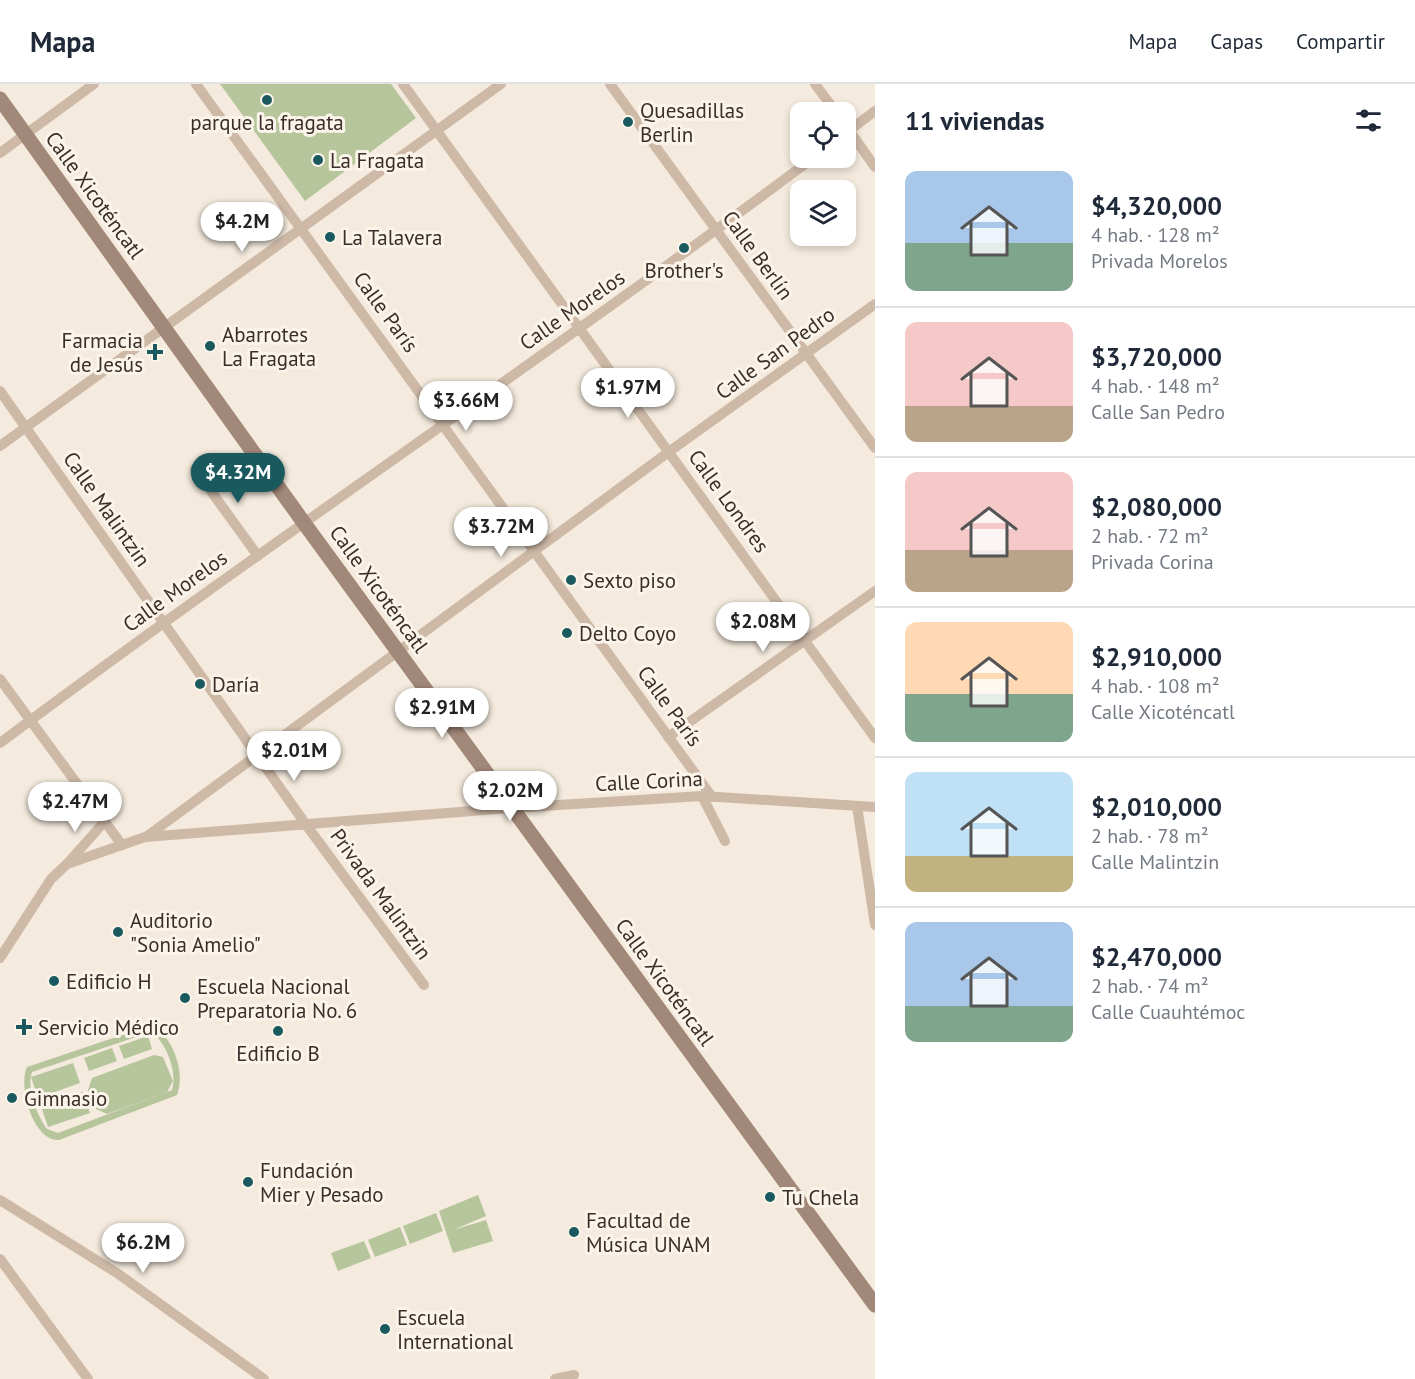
<!DOCTYPE html>
<html lang="es">
<head>
<meta charset="utf-8">
<style>
  body { margin:0; font-family:"PT Sans",sans-serif; background:#f2f2f3; color:#1f2937; height:100vh; display:flex; flex-direction:column; font-size:22px; white-space:nowrap }
  * { box-sizing:border-box; margin:0 }
  p { font-size:20px; color:#747a83 }
  .icon { flex:none; width:33px; height:33px; fill:none; stroke:currentColor; stroke-width:2; stroke-linecap:round; stroke-linejoin:round }
  .map { position:relative; flex:1; overflow:hidden }
  .sheet { display:flex; flex-direction:column; background:#fff; width:540px }
  .sheet>* { flex:none }
  .controls { position:absolute; left:790px; top:18px; display:grid; gap:12px }
  .controls a { display:grid; place-items:center; width:66px; height:66px; border-radius:12px; background:#fff; box-shadow:0 3px 9px #0003; font-size:30px }
  .price { position:absolute; translate:-50% -51px; padding:0 14px; border-radius:21px; background:#fff; color:#222; font-size:20px; line-height:39px; filter:drop-shadow(0 2px 3px #0008) }
  .price::after { content:''; position:absolute; left:50%; top:36px; width:18px; height:14px; margin-left:-9px; background:inherit; clip-path:polygon(0 0,100% 0,50% 100%) }
  .price.on { background:#1a5a5f; color:#fff }
  ul { padding:0; list-style:none }
  li { display:flex; align-items:center; gap:18px; height:150px; padding:0 30px }
  li+li { border-top:2px solid #e0e1e3 }
  li span { display:grid; place-items:center; flex:none; width:168px; height:120px; border-radius:12px; color:#555 }
  li>.icon { margin-inline-start:auto }
  span .icon { width:72px; height:72px; fill:#fffc; stroke-width:1 }
  li b { font-size:26px }
  h2 { display:flex; justify-content:space-between; align-items:center; height:72px; padding:0 30px; font-size:26px }
  header { display:flex; align-items:center; gap:36px; box-sizing:border-box; height:84px; padding:0 30px; background:#fff; border-bottom:2px solid #e0e1e3 }
  header strong { font-size:28px }
  nav { display:flex; gap:33px; margin-inline-start:auto; font-size:21px }
  main { display:flex; flex:1; min-height:0 }
  .map>svg:first-child { display:block }
  .green { fill:#b6c59b; fill-rule:evenodd }
  .lines { fill:none; stroke-linecap:round; stroke-linejoin:round }
  .street { stroke:#ceb9a7; stroke-width:10 }
  .secondary { stroke:#a28878; stroke-width:15 }
  .poi-dot { fill:#1a5a5f; stroke:#fbf4ea; stroke-width:2 }
  .labels { text-anchor:middle; dominant-baseline:central; stroke-width:6; stroke-linejoin:round; paint-order:stroke }
  .poi-label { font-size:21px; fill:#3a2e28; stroke:#fbf4ea; text-anchor:start }
  .street-label { font-size:21px; fill:#3a2e28; stroke:#fbf4ea }
</style>
</head>
<body>
<header>
<strong>Mapa</strong>
<nav><a>Mapa</a><a>Capas</a><a>Compartir</a></nav>
</header>
<main>
<div class="map">
<svg width="875" height="1295" viewBox="0 0 875 1295">
  <rect width="100%" height="100%" fill="#f4eadd"/>
  <g class="green">
    <polygon points="220,0 391,0 416,34 305,117"/>
    <path d="M152,941C173,953 186,989 177,1011L59,1056C33,1057 18,1003 27,983ZM151,948C166,957 178,989 172,1006L58,1049L47,1045C37,1031 26,1005 32,988Z"/>
    <polygon points="148,952 152,965 124,975 119,962"/>
    <polygon points="112,964 117,977 89,987 84,974"/>
    <polygon points="154,971 163,973 173,997 167,1008 107,1030 96,1025 88,1006 92,994"/>
    <polygon points="73,979 80,999 38,1014 31,993"/>
    <polygon points="83,1008 90,1029 48,1043 41,1022"/>
    <polygon points="478,1111 486,1132 453,1146 486,1136 493,1157 453,1169 439,1127"/>
    <polygon points="436,1129 443,1147 410,1160 403,1142"/>
    <polygon points="400,1143 407,1161 375,1173 368,1156"/>
    <polygon points="364,1157 371,1174 338,1187 331,1169"/>
  </g>
  <g class="lines">
    <g class="street">
      <polyline points="196,0 712,713"/>
      <polyline points="403,0 875,654"/>
      <polyline points="610,0 875,364"/>
      <polyline points="815,0 836,28"/>
      <polyline points="846,42 875,83"/>
      <polyline points="846,49 875,27"/>
      <polyline points="0,69 94,0"/>
      <polyline points="0,307 307,742 424,901"/>
      <polyline points="0,362 501,0"/>
      <polyline points="195,385 258,472"/>
      <polyline points="0,595 122,761"/>
      <polyline points="668,653 875,507"/>
      <path d="M0,659C267,459 546,274 813,74"/>
      <polyline points="702,712 725,757"/>
      <polyline points="857,722 875,841"/>
      <polyline points="146,753 670,367 875,220"/>
      <polyline points="67,780 105,737"/>
      <polyline points="0,874 51,795 67,780 145,753 511,724 702,712 875,723"/>
      <polyline points="0,1116 117,1189 264,1295"/>
      <polyline points="0,1175 88,1295"/>
      <polyline points="555,1295 574,1291"/>
    </g>
    <polyline class="secondary" points="0,15 304,439 875,1221"/>
  </g>
  <g class="poi-dot">
    <circle cx="267" cy="16" r="6"/>
    <circle cx="628" cy="38" r="6"/>
    <circle cx="318" cy="76" r="6"/>
    <circle cx="330" cy="153" r="6"/>
    <circle cx="684" cy="164" r="6"/>
    <circle cx="210" cy="262" r="6"/>
    <path d="M152 259h6v6h6v6h-6v6h-6v-6h-6v-6h6z"/>
    <circle cx="571" cy="496" r="6"/>
    <circle cx="567" cy="549" r="6"/>
    <circle cx="200" cy="600" r="6"/>
    <circle cx="118" cy="848" r="6"/>
    <circle cx="54" cy="897" r="6"/>
    <circle cx="185" cy="914" r="6"/>
    <path d="M21 934h6v6h6v6h-6v6h-6v-6h-6v-6h6z"/>
    <circle cx="278" cy="947" r="6"/>
    <circle cx="12" cy="1014" r="6"/>
    <circle cx="248" cy="1098" r="6"/>
    <circle cx="770" cy="1113" r="6"/>
    <circle cx="574" cy="1148" r="6"/>
    <circle cx="385" cy="1245" r="6"/>
  </g>
  <g class="labels">
    <g class="poi-label">
      <text x="640" y="26">Quesadillas<tspan x="640" dy="24">Berlin</tspan></text>
      <text x="267" y="38" text-anchor="middle">parque la fragata</text>
      <text x="330" y="76">La Fragata</text>
      <text x="342" y="153">La Talavera</text>
      <text x="684" y="186" text-anchor="middle">Brother's</text>
      <text x="222" y="250">Abarrotes<tspan x="222" dy="24">La Fragata</tspan></text>
      <text x="143" y="256" text-anchor="end">Farmacia<tspan x="143" dy="24">de Jesús</tspan></text>
      <text x="583" y="496">Sexto piso</text>
      <text x="579" y="549">Delto Coyo</text>
      <text x="212" y="600">Daría</text>
      <text x="130" y="836">Auditorio<tspan x="130" dy="24">"Sonia Amelio"</tspan></text>
      <text x="66" y="897">Edificio H</text>
      <text x="197" y="902">Escuela Nacional<tspan x="197" dy="24">Preparatoria No. 6</tspan></text>
      <text x="38" y="943">Servicio Médico</text>
      <text x="278" y="969" text-anchor="middle">Edificio B</text>
      <text x="24" y="1014">Gimnasio</text>
      <text x="260" y="1086">Fundación<tspan x="260" dy="24">Mier y Pesado</tspan></text>
      <text x="782" y="1113">Tu Chela</text>
      <text x="586" y="1136">Facultad de<tspan x="586" dy="24">Música UNAM</tspan></text>
      <text x="397" y="1233">Escuela<tspan x="397" dy="24">International</tspan></text>
    </g>
    <g class="street-label">
      <text transform="translate(95 111) rotate(54)">Calle Xicoténcatl</text>
      <text transform="translate(758 171) rotate(54)">Calle Berlín</text>
      <text transform="translate(572 226) rotate(-35)">Calle Morelos</text>
      <text transform="translate(386 228) rotate(54)">Calle París</text>
      <text transform="translate(775 269) rotate(-36)">Calle San Pedro</text>
      <text transform="translate(729 417) rotate(54)">Calle Londres</text>
      <text transform="translate(107 425) rotate(55)">Calle Malintzin</text>
      <text transform="translate(379 505) rotate(54)">Calle Xicoténcatl</text>
      <text transform="translate(175 507) rotate(-36)">Calle Morelos</text>
      <text transform="translate(670 622) rotate(54)">Calle París</text>
      <text transform="translate(649 697) rotate(-3)">Calle Corina</text>
      <text transform="translate(381 810) rotate(54)">Privada Malintzin</text>
      <text transform="translate(665 898) rotate(54)">Calle Xicoténcatl</text>
    </g>
  </g>
</svg>
<div class="controls">
<a><svg class="icon" aria-label="locate" viewBox="0 0 24 24"><circle cx="12" cy="12" r="6"/><path d="M12 2v4M12 18v4M2 12h4M18 12h4"/></svg></a>
<a><svg class="icon" aria-label="layers" viewBox="0 0 24 24"><path d="M12 4l9 5-9 5-9-5zM3 14l9 5 9-5"/></svg></a>
</div>
<b class="price" style="left:242px;top:169px">$4.2M</b>
<b class="price" style="left:628px;top:335px">$1.97M</b>
<b class="price" style="left:466px;top:348px">$3.66M</b>
<b class="price on" style="left:238px;top:420px">$4.32M</b>
<b class="price" style="left:501px;top:474px">$3.72M</b>
<b class="price" style="left:763px;top:569px">$2.08M</b>
<b class="price" style="left:442px;top:655px">$2.91M</b>
<b class="price" style="left:294px;top:698px">$2.01M</b>
<b class="price" style="left:510px;top:738px">$2.02M</b>
<b class="price" style="left:75px;top:749px">$2.47M</b>
<b class="price" style="left:143px;top:1190px">$6.2M</b>
</div>
<section class="sheet">
<h2>11 viviendas<svg class="icon" aria-label="filters" viewBox="0 0 24 24"><path d="M4 7h16M4 17h16"/><circle cx="9" cy="7" r="2"/><circle cx="15" cy="17" r="2"/></svg></h2>
<ul>
<li><span style="background:linear-gradient(#a9c7e8 60%,#7fa58c 0)"><svg class="icon" aria-label="home" viewBox="0 0 24 24"><path d="M3 11l9-7 9 7M6 9v11h12V9"/></svg></span><div><b>$4,320,000</b><p>4 hab. · 128 m²</p><p>Privada Morelos</p></div></li>
<li><span style="background:linear-gradient(#f6c9c9 70%,#b9a48a 0)"><svg class="icon" aria-label="home" viewBox="0 0 24 24"><path d="M3 11l9-7 9 7M6 9v11h12V9"/></svg></span><div><b>$3,720,000</b><p>4 hab. · 148 m²</p><p>Calle San Pedro</p></div></li>
<li><span style="background:linear-gradient(#f6c9c9 65%,#b9a48a 0)"><svg class="icon" aria-label="home" viewBox="0 0 24 24"><path d="M3 11l9-7 9 7M6 9v11h12V9"/></svg></span><div><b>$2,080,000</b><p>2 hab. · 72 m²</p><p>Privada Corina</p></div></li>
<li><span style="background:linear-gradient(#ffd9b3 60%,#7fa58c 0)"><svg class="icon" aria-label="home" viewBox="0 0 24 24"><path d="M3 11l9-7 9 7M6 9v11h12V9"/></svg></span><div><b>$2,910,000</b><p>4 hab. · 108 m²</p><p>Calle Xicoténcatl</p></div></li>
<li><span style="background:linear-gradient(#bfe0f5 70%,#c2b280 0)"><svg class="icon" aria-label="home" viewBox="0 0 24 24"><path d="M3 11l9-7 9 7M6 9v11h12V9"/></svg></span><div><b>$2,010,000</b><p>2 hab. · 78 m²</p><p>Calle Malintzin</p></div></li>
<li><span style="background:linear-gradient(#a9c7e8 70%,#7fa58c 0)"><svg class="icon" aria-label="home" viewBox="0 0 24 24"><path d="M3 11l9-7 9 7M6 9v11h12V9"/></svg></span><div><b>$2,470,000</b><p>2 hab. · 74 m²</p><p>Calle Cuauhtémoc</p></div></li>
</ul>
</section>
</main>
</body>
</html>
